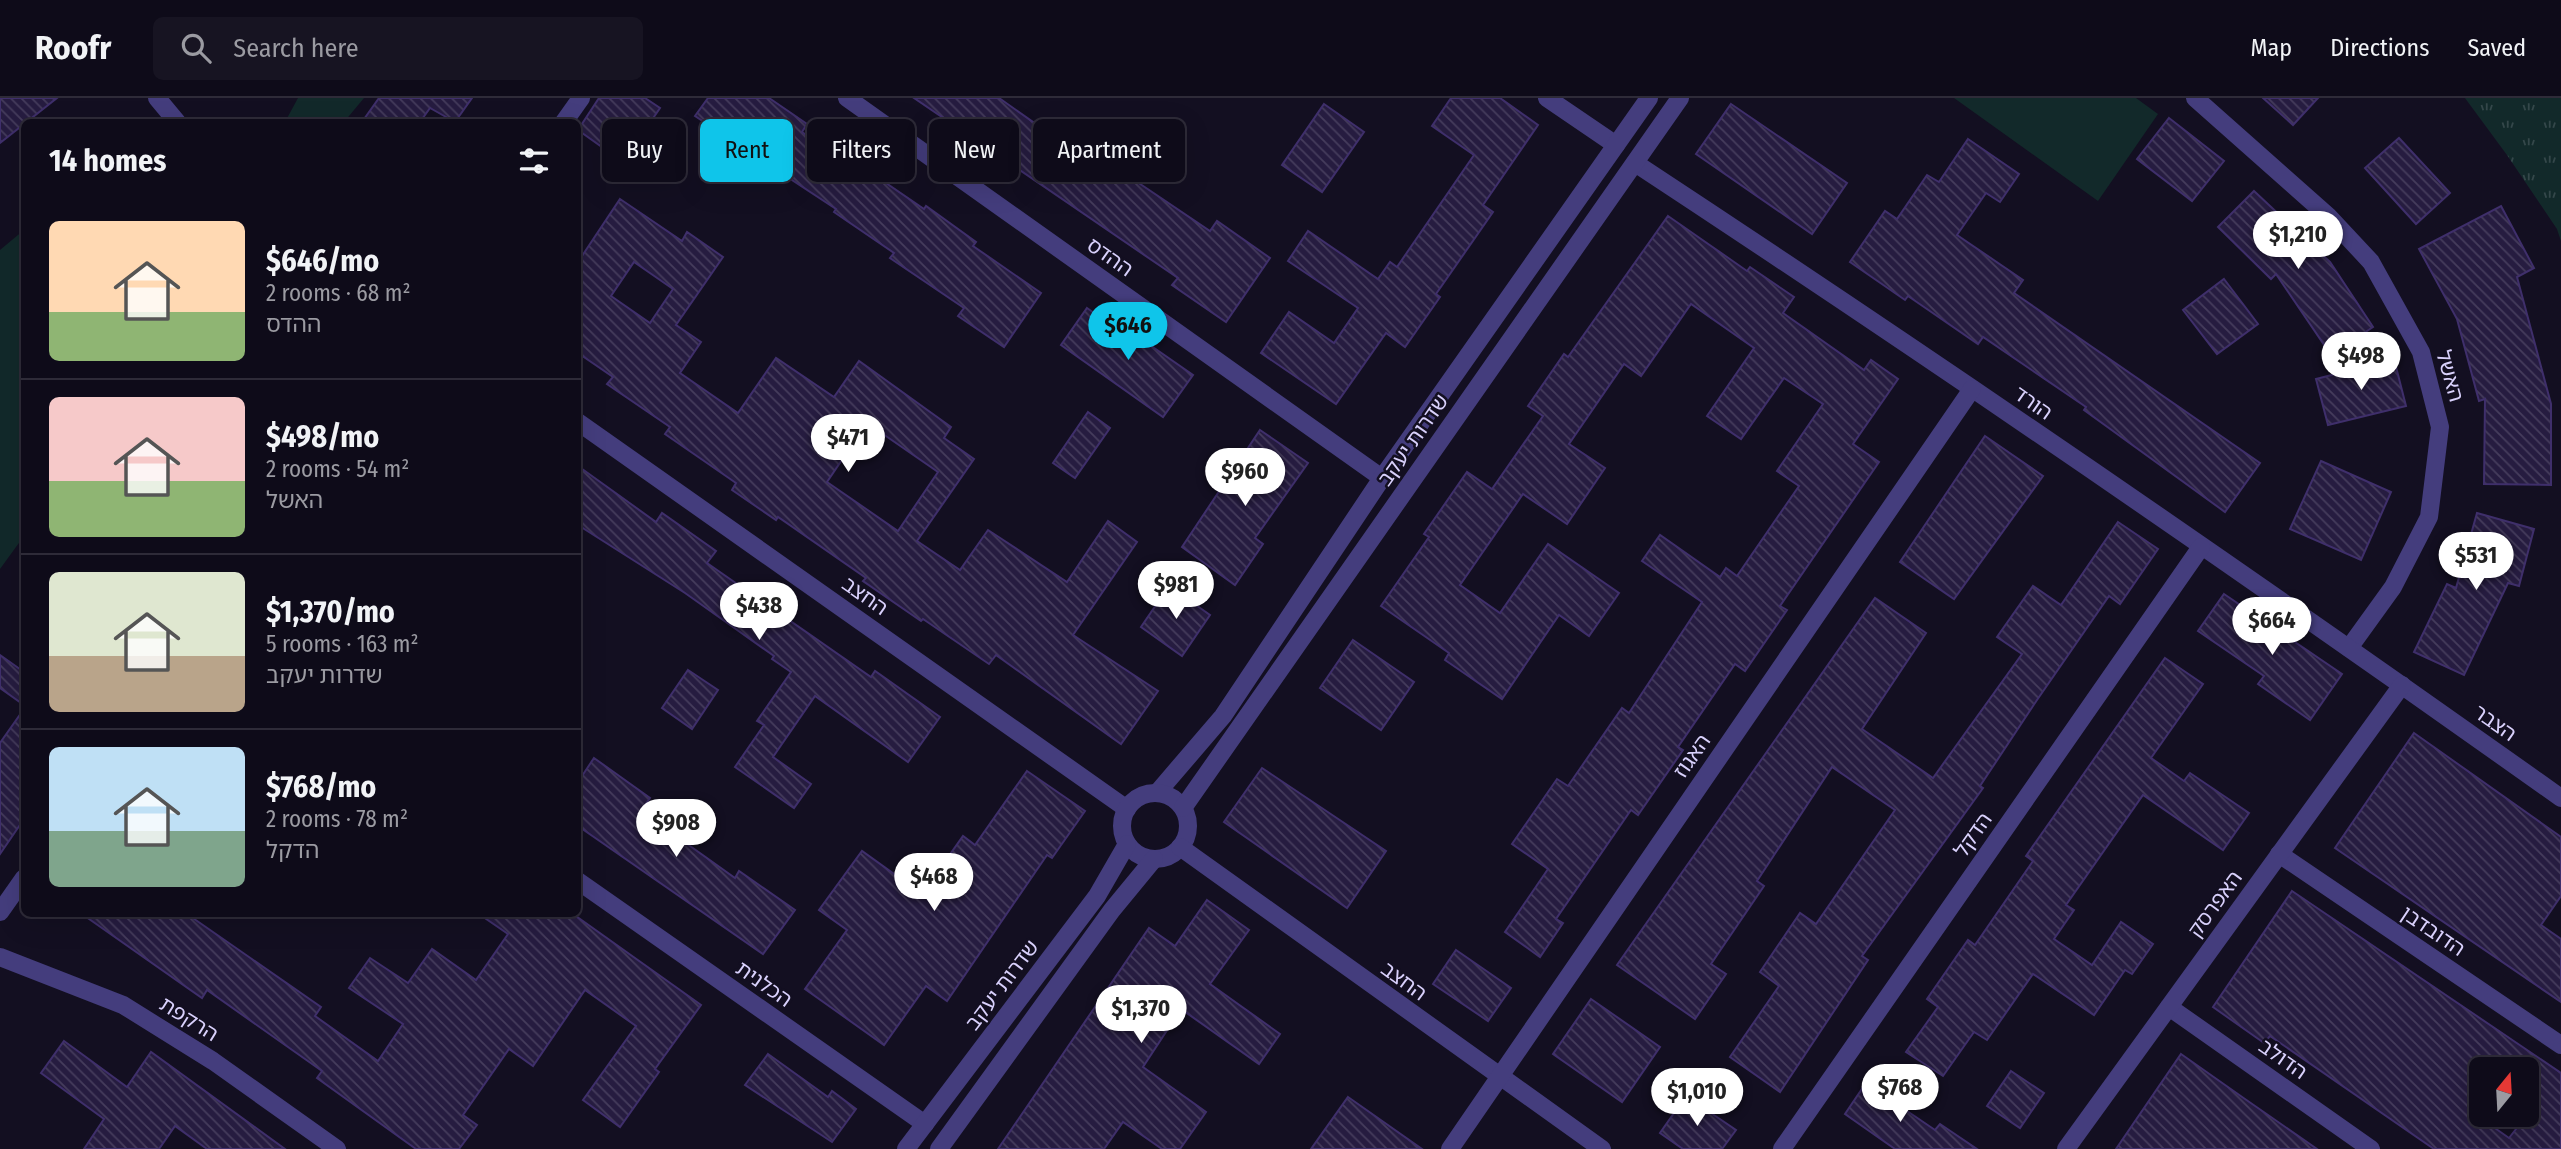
<!DOCTYPE html>
<html lang="en">
<head>
<meta charset="utf-8">
<style>
  body { margin:0; font-family:"Fira Sans Condensed","Noto Sans Hebrew",sans-serif; background:#171422; color:#f1f3f6; height:100vh; display:flex; flex-direction:column; font-size:26px; white-space:nowrap }
  * { box-sizing:border-box; margin:0 }
  p { font-size:23px; color:#9b9ba2 }
  .icon { flex:none; width:38px; height:38px; fill:none; stroke:currentColor; stroke-width:2; stroke-linecap:round; stroke-linejoin:round }
  .map { position:relative; flex:1; overflow:hidden }
  .sheet { position:absolute; left:21px; top:21px; width:560px; height:798px; display:flex; flex-direction:column; background:#0e0b19; border-radius:10px; box-shadow:0 7px 28px #0002,0 0 0 2px #2e2b38 }
  .sheet>* { flex:none }
  .hud { position:absolute; left:602px; top:21px; width:665px; height:63px; display:flex; gap:14px }
  .needle { width:46px; rotate:18deg }
  .fabs { position:absolute; left:2469px; top:959px; display:grid; gap:14px }
  .fabs a { display:grid; place-items:center; width:70px; height:70px; border-radius:10px; background:#0e0b19; box-shadow:0 7px 28px #0002,0 0 0 2px #2e2b38; font-size:35px }
  .price { position:absolute; translate:-50% -60px; padding:0 16px; border-radius:24px; background:#fff; color:#222; font-size:23px; line-height:46px; filter:drop-shadow(0 2px 4px #0008) }
  .price::after { content:''; position:absolute; left:50%; top:42px; width:21px; height:16px; margin-left:-10px; background:inherit; clip-path:polygon(0 0,100% 0,50% 100%) }
  .price.current { background:#0fc5ea; color:#111 }
  ul { padding:0; list-style:none }
  li { display:flex; align-items:center; gap:21px; height:175px; padding:0 28px }
  li+li { border-top:2px solid #2e2b38 }
  li span { display:grid; place-items:center; flex:none; width:196px; height:140px; border-radius:10px; color:#555 }
  li>.icon { margin-inline-start:auto }
  span .icon { width:84px; height:84px; fill:#fffc; stroke-width:1 }
  li b { font-size:30px }
  h2 { display:flex; justify-content:space-between; align-items:center; height:84px; padding:0 28px; font-size:30px }
  .pill { padding:0 24px; border-radius:10px; background:#0e0b19; box-shadow:0 7px 28px #0002,0 0 0 2px #2e2b38; font-size:24px; line-height:63px }
  .pill.current { background:#0fc5ea; color:#111 }
  header { display:flex; align-items:center; gap:42px; box-sizing:border-box; height:98px; padding:0 35px; background:#0e0b19; border-bottom:2px solid #2e2b38 }
  header strong { font-size:33px }
  nav { display:flex; gap:38px; margin-inline-start:auto; font-size:24px }
  .search { width:490px; height:63px; background:#171422; display:flex; align-items:center; gap:18px; box-sizing:border-box; padding:0 24px; border-radius:10px; color:#9b9ba2; font-size:26px }
  .map>svg:first-child { display:block }
  .grass { fill:url(#grass-tufts) }
  .green { fill:#12292a }
  .building { fill:url(#building-back-hatch); stroke:#3f2f6b; stroke-width:2; fill-rule:evenodd }
  .lines { fill:none; stroke-linecap:round; stroke-linejoin:round }
  .minor { stroke:#443d7d; stroke-width:18 }
  .labels { text-anchor:middle; dominant-baseline:central; stroke-width:5; stroke-linejoin:round; paint-order:stroke }
  .street-label { font-size:21px; fill:#d9d1fc; stroke:#130f21 }
</style>
</head>
<body>
<header>
<strong>Roofr</strong>
<div class="search"><svg class="icon" aria-label="search" viewBox="0 0 24 24"><circle cx="10" cy="10" r="6"/><path d="M15 15l6 6"/></svg>Search here</div>
<nav><a>Map</a><a>Directions</a><a>Saved</a></nav>
</header>
<div class="map">
<svg width="2561" height="1051" viewBox="0 0 2561 1051">
  <defs>
    <pattern id="grass-tufts" width="24" height="20" patternUnits="userSpaceOnUse" patternTransform="scale(1.75)"><rect width="24" height="20" fill="#12292a"/><path d="M3 7l-1-3M5 7V3M7 7l1-3M15 17l-1-3M17 17v-4M19 17l1-3" fill="none" stroke="#34474a"/></pattern>
    <pattern id="building-back-hatch" width="6" height="6" patternUnits="userSpaceOnUse" patternTransform="scale(1.75)"><rect width="6" height="6" fill="#261c40"/><path d="M-1 5l2 2M0 0l6 6M5-1l2 2" fill="none" stroke="#453c5c"/></pattern>
  </defs>
  <rect width="100%" height="100%" fill="#130f21"/>
  <polygon class="grass" points="2465,0 2561,0 2561,143 2557,131 2507,57"/>
  <g class="green">
    <polygon points="298,0 364,0 344,24 285,24"/>
    <polygon points="1954,0 2136,0 2158,16 2098,103"/>
    <polygon points="24,132 24,438 0,471 0,152"/>
  </g>
  <g class="building">
    <polygon points="0,0 57,0 0,45"/>
    <polygon points="379,0 472,0 455,24 430,10 420,24 362,24"/>
    <polygon points="599,0 645,0 660,10 623,64 578,32"/>
    <polygon points="708,0 769,0 807,26 802,34 861,75 864,70 924,111 926,108 976,144 973,148 1041,195 1004,249 958,218 964,210 890,160 894,155 834,114 836,111 695,18"/>
    <polygon points="914,0 999,0 1073,52 1085,35 1127,63 1121,73 1210,133 1217,123 1270,160 1226,224 1172,187 1178,180"/>
    <polygon points="1451,0 1500,0 1538,27 1483,107 1493,114 1436,196 1440,199 1405,249 1386,235 1336,306 1261,255 1289,214 1334,245 1358,210 1288,163 1308,133 1378,181 1390,164 1397,169 1474,57 1432,28"/>
    <polygon points="2263,0 2318,0 2293,27"/>
    <polygon points="1324,6 1364,34 1322,94 1282,67"/>
    <polygon points="1731,6 1847,85 1812,136 1696,56"/>
    <polygon points="2169,20 2224,63 2192,103 2137,61"/>
    <polygon points="2399,40 2450,95 2416,126 2365,70"/>
    <polygon points="1968,41 2019,76 2000,104 1986,95 1957,137 2023,182 2014,195 2260,365 2225,414 2084,312 2086,309 1983,239 1978,246 1908,198 1905,202 1850,164 1885,113 1897,121 1927,77 1939,84"/>
    <polygon points="2254,93 2330,164 2373,229 2331,257 2276,176 2271,181 2218,129"/>
    <path d="M620,101L682,143L687,134L723,159L676,227L701,244L680,275L738,315L776,260L834,299L859,263L951,329L944,340L974,361L917,443L960,472L988,432L1067,484L1108,423L1137,444L1073,537L1158,593L1121,646L996,557L989,566L923,521L921,523L863,483L866,480L778,419L776,422L732,392L736,385L665,336L670,329L607,286L613,279L578,255V164ZM634,164L673,191L650,225L611,198ZM867,325L938,374L898,433L827,384Z"/>
    <polygon points="2501,108 2534,170 2517,179 2551,306 2551,387 2484,386 2485,301 2479,303 2457,221 2419,151"/>
    <polygon points="1668,118 1747,173 1750,169 1794,199 1783,215 1864,272 1871,262 1898,281 1853,346 1879,364 1780,508 1787,512 1745,573 1735,566 1678,649 1683,652 1638,717 1631,712 1556,821 1563,825 1540,859 1505,834 1548,771 1512,746 1557,681 1568,688 1622,610 1629,615 1702,504 1642,463 1660,437 1720,479 1726,470 1737,478 1799,388 1777,373 1823,306 1784,280 1741,341 1707,318 1754,250 1691,206 1641,278 1624,266 1569,346 1605,370 1567,426 1523,396 1460,487 1500,515 1548,446 1619,495 1589,538 1559,517 1502,601 1445,562 1449,555 1381,508 1429,439 1424,436 1467,374 1492,391 1543,318 1528,308 1564,256 1568,259"/>
    <polygon points="2224,181 2258,226 2217,256 2183,212"/>
    <polygon points="1087,210 1141,248 1144,243 1193,277 1163,319 1061,247"/>
    <polygon points="2394,261 2406,308 2328,327 2316,281"/>
    <polygon points="1088,314 1110,330 1075,380 1053,365"/>
    <polygon points="1260,332 1308,365 1255,440 1263,446 1235,487 1182,449"/>
    <polygon points="1985,338 2043,378 1954,501 1900,464"/>
    <polygon points="2321,363 2391,394 2361,462 2290,431"/>
    <polygon points="578,368 656,424 662,415 716,453 707,465 871,579 875,573 940,619 908,664 815,598 773,659 811,686 794,710 735,669 764,627 757,623 791,574 772,561 774,558 685,495 578,427"/>
    <polygon points="2477,415 2534,431 2519,488 2508,485 2464,577 2414,554 2447,486 2456,490"/>
    <polygon points="2118,424 2158,451 2120,506 2109,498 2037,602 1980,688 1983,690 1862,858 1868,862 1780,994 1730,959 1779,888 1760,874 1800,815 1816,826 1895,712 1832,669 1757,783 1764,788 1711,866 1726,876 1695,921 1617,867 1875,500 1926,535 1862,631 1933,680 2022,556 1997,539 2033,488 2061,507"/>
    <polygon points="1169,488 1210,517 1182,558 1141,529"/>
    <polygon points="2224,496 2342,576 2310,622 2258,586 2264,578 2198,533"/>
    <polygon points="1353,542 1414,584 1381,632 1320,590"/>
    <polygon points="0,557 24,574 24,607 0,590"/>
    <polygon points="2165,560 2203,586 2151,660 2184,683 2190,675 2249,715 2223,752 2143,697 2066,807 2074,812 2054,841 2092,867 2121,824 2153,846 2132,876 2125,872 2094,917 2033,876 1987,942 1974,934 1943,978 1906,954 1938,909 1927,901 1968,842 1975,847 2033,763 2026,758"/>
    <polygon points="688,572 718,592 692,631 662,610"/>
    <polygon points="24,611 24,721 0,756 0,645"/>
    <polygon points="2414,635 2561,739 2561,798 2541,827 2561,841 2561,904 2335,750"/>
    <polygon points="594,660 650,700 641,713 735,780 739,773 795,812 763,856 578,728 578,684"/>
    <polygon points="1262,670 1386,753 1347,810 1224,724"/>
    <polygon points="1027,673 1085,713 1052,760 1047,757 947,903 926,888 884,947 805,891 847,832 819,812 862,753 922,796 963,738 975,747"/>
    <path d="M2292,793L2561,975V1051H2434L2270,938L2264,945L2213,909ZM2482,971H2527V1017L2509,1040L2482,1021Z"/>
    <polygon points="1207,802 1249,832 1210,886 1280,936 1259,966 1181,911 1143,969 1206,1014 1180,1051 1162,1051 1123,1024 1104,1051 998,1051 1149,830 1175,848"/>
    <polygon points="82,816 187,816 321,909 315,918 378,963 403,926 349,890 370,860 408,885 432,851 476,882 508,836 479,816 573,816 701,907 655,971 659,974 620,1029 583,1002 636,928 585,892 533,968 509,951 463,1017 477,1027 459,1051 416,1051 317,980 322,973 207,892 202,900"/>
    <polygon points="1456,852 1511,890 1488,923 1433,886"/>
    <polygon points="1591,901 1660,949 1622,1004 1553,956"/>
    <polygon points="64,943 127,989 151,954 285,1051 207,1051 175,1028 159,1051 84,1051 104,1021 41,975"/>
    <polygon points="768,956 828,999 832,993 856,1011 832,1044 745,987"/>
    <polygon points="2181,956 2245,1001 2317,1051 2116,1051"/>
    <polygon points="2011,973 2044,995 2020,1030 1987,1008"/>
    <polygon points="1866,985 1935,1032 1940,1026 1977,1051 1895,1051 1845,1016"/>
    <polygon points="1686,998 1736,1032 1722,1051 1683,1051 1660,1035"/>
    <polygon points="1348,999 1422,1051 1311,1051"/>
  </g>
  <g class="lines">
    <g class="minor">
      <polyline points="157,0 177,24"/>
      <polyline points="847,0 1382,380"/>
      <polyline points="1547,0 1616,47"/>
      <polyline points="2195,0 2328,118 2371,164 2421,254 2440,329 2429,419 2393,489 2349,550"/>
      <polyline points="564,24 581,0"/>
      <path d="M1635,65C1948,271 2256,483 2561,700"/>
      <polyline points="578,324 1127,711"/>
      <polyline points="1157,695 1223,618 1382,380 1649,0"/>
      <circle cx="1155" cy="728" r="33"/>
      <polyline points="1183,710 1680,0"/>
      <polyline points="1180,749 1602,1051"/>
      <polyline points="2279,756 2561,947"/>
      <polyline points="578,783 925,1026"/>
      <polyline points="0,814 24,780"/>
      <polyline points="0,859 123,907 213,963 337,1051"/>
      <polyline points="2169,909 2371,1051"/>
      <polyline points="906,1051 1097,798 1127,746"/>
      <polyline points="939,1051 1112,812 1154,761"/>
      <polyline points="1450,1051 1972,291"/>
      <polyline points="1782,1051 2201,449"/>
      <polyline points="2066,1051 2402,587"/>
    </g>
  </g>
  <g class="labels">
    <g class="street-label">
      <text transform="translate(1110 159) rotate(35)">ההדס</text>
      <text transform="translate(2450 278) rotate(74)">האשל</text>
      <text transform="translate(2033 305) rotate(35)">הורד</text>
      <text transform="translate(1413 342) rotate(-55)">שדרות יעקב</text>
      <text transform="translate(865 498) rotate(35)">החצב</text>
      <text transform="translate(2495 625) rotate(35)">הצבר</text>
      <text transform="translate(1692 658) rotate(-55)">האגוז</text>
      <text transform="translate(1973 737) rotate(-55)">הדקל</text>
      <text transform="translate(2215 806) rotate(-54)">האפרסק</text>
      <text transform="translate(2433 833) rotate(34)">הדובדבן</text>
      <text transform="translate(1404 883) rotate(36)">החצב</text>
      <text transform="translate(764 886) rotate(35)">הכלנית</text>
      <text transform="translate(1002 887) rotate(-53)">שדרות יעקב</text>
      <text transform="translate(189 921) rotate(32)">הרקפת</text>
      <text transform="translate(2283 961) rotate(35)">הדולב</text>
    </g>
  </g>
</svg>
<div class="fabs">
<a><svg class="needle" viewBox="-14 -14 28 28"><path d="M0-13l5 13h-10z" fill="#e53935"/><path d="M0 13l5-13h-10z" fill="#9b9ba2"/></svg></a>
</div>
<b class="price" style="left:2298px;top:173px">$1,210</b>
<b class="price current" style="left:1128px;top:264px">$646</b>
<b class="price" style="left:2361px;top:294px">$498</b>
<b class="price" style="left:848px;top:376px">$471</b>
<b class="price" style="left:1245px;top:410px">$960</b>
<b class="price" style="left:2476px;top:494px">$531</b>
<b class="price" style="left:1176px;top:523px">$981</b>
<b class="price" style="left:759px;top:544px">$438</b>
<b class="price" style="left:2272px;top:559px">$664</b>
<b class="price" style="left:676px;top:761px">$908</b>
<b class="price" style="left:934px;top:815px">$468</b>
<b class="price" style="left:1141px;top:947px">$1,370</b>
<b class="price" style="left:1900px;top:1026px">$768</b>
<b class="price" style="left:1697px;top:1030px">$1,010</b>
<div class="hud">
<a class="pill">Buy</a>
<a class="pill current">Rent</a>
<a class="pill">Filters</a>
<a class="pill">New</a>
<a class="pill">Apartment</a>
</div>
<section class="sheet">
<h2>14 homes<svg class="icon" aria-label="filters" viewBox="0 0 24 24"><path d="M4 7h16M4 17h16"/><circle cx="9" cy="7" r="2"/><circle cx="15" cy="17" r="2"/></svg></h2>
<ul>
<li><span style="background:linear-gradient(#ffd9b3 65%,#8fb573 0)"><svg class="icon" aria-label="home" viewBox="0 0 24 24"><path d="M3 11l9-7 9 7M6 9v11h12V9"/></svg></span><div><b>$646/mo</b><p>2 rooms · 68 m²</p><p>ההדס</p></div></li>
<li><span style="background:linear-gradient(#f6c9c9 60%,#8fb573 0)"><svg class="icon" aria-label="home" viewBox="0 0 24 24"><path d="M3 11l9-7 9 7M6 9v11h12V9"/></svg></span><div><b>$498/mo</b><p>2 rooms · 54 m²</p><p>האשל</p></div></li>
<li><span style="background:linear-gradient(#dfe7d0 60%,#b9a48a 0)"><svg class="icon" aria-label="home" viewBox="0 0 24 24"><path d="M3 11l9-7 9 7M6 9v11h12V9"/></svg></span><div><b>$1,370/mo</b><p>5 rooms · 163 m²</p><p>שדרות יעקב</p></div></li>
<li><span style="background:linear-gradient(#bfe0f5 60%,#7fa58c 0)"><svg class="icon" aria-label="home" viewBox="0 0 24 24"><path d="M3 11l9-7 9 7M6 9v11h12V9"/></svg></span><div><b>$768/mo</b><p>2 rooms · 78 m²</p><p>הדקל</p></div></li>
</ul>
</section>
</div>
</body>
</html>
